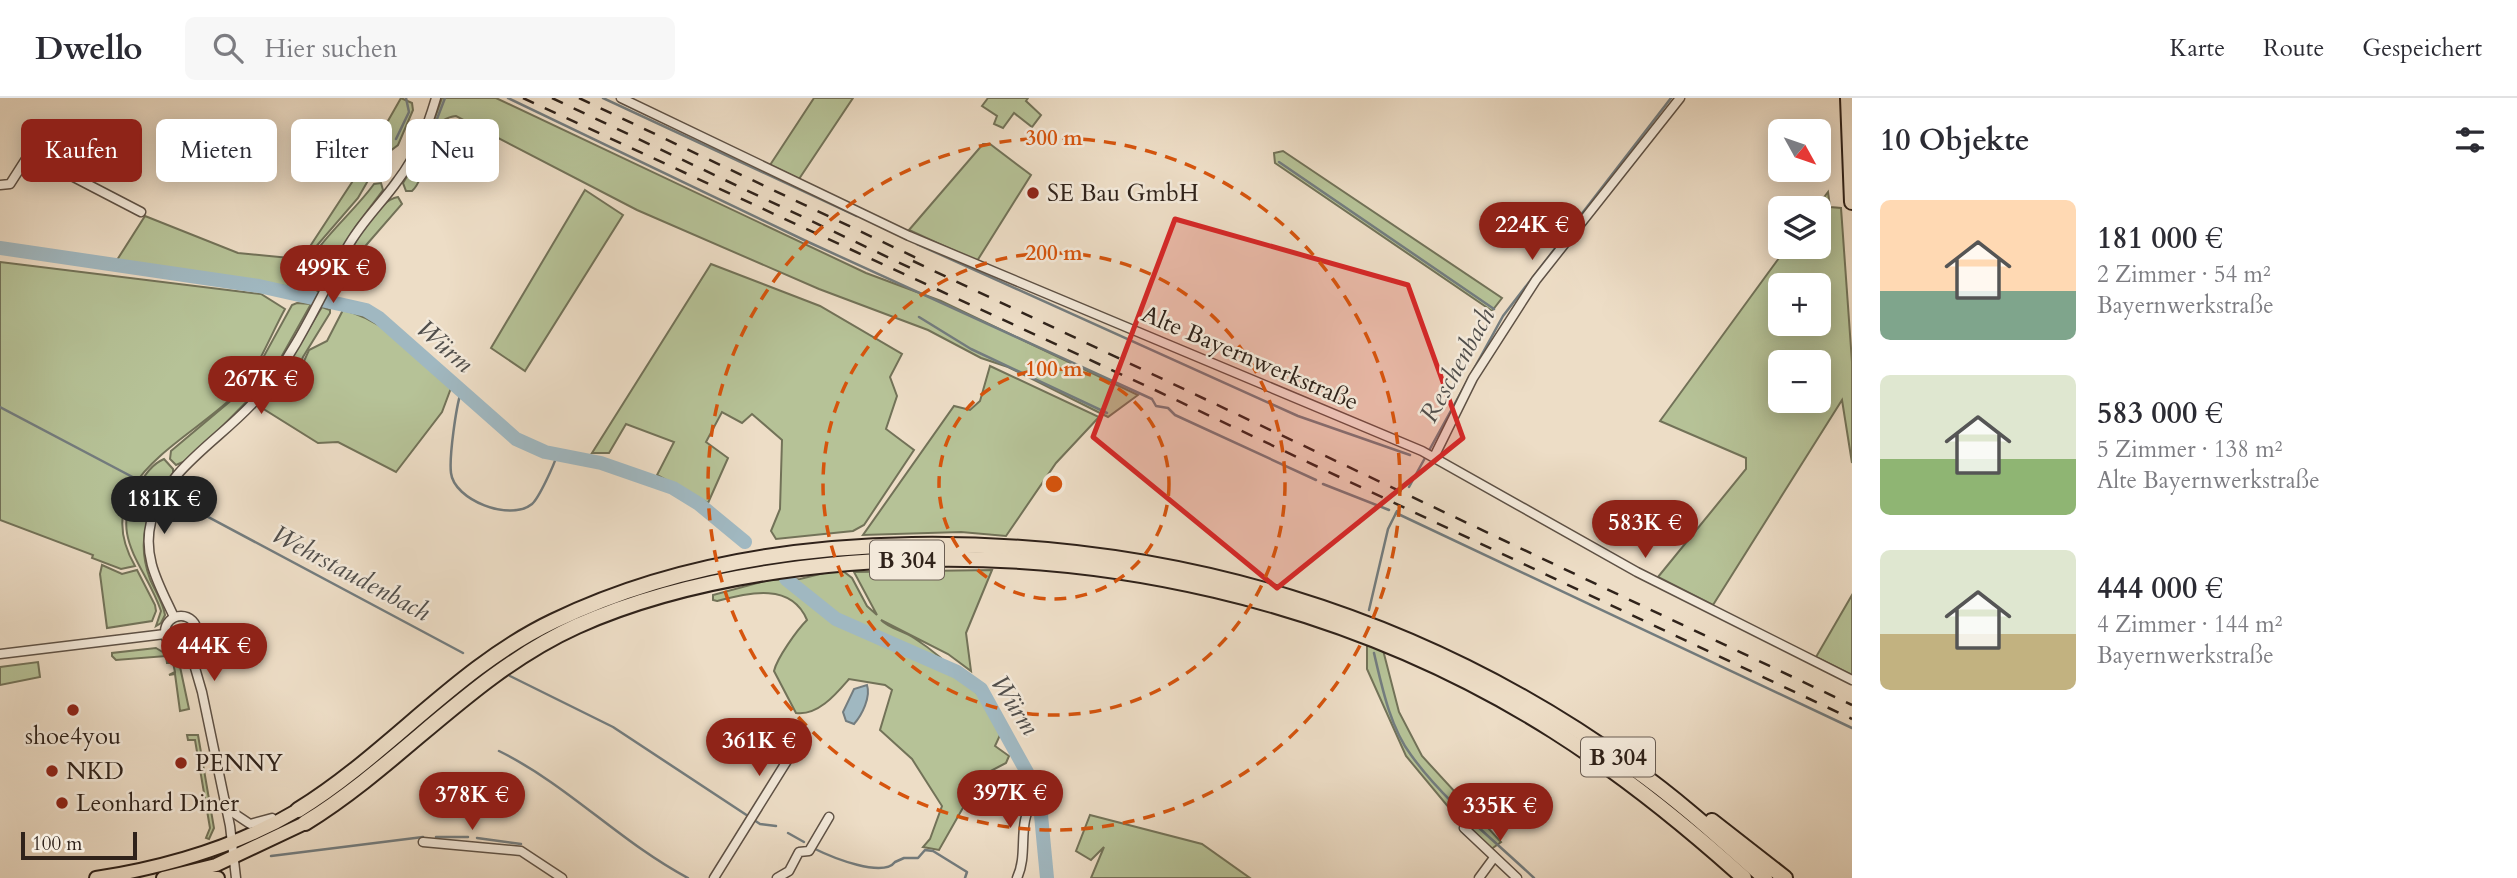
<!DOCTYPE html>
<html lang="de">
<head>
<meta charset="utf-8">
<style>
  body { margin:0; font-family:Cardo,serif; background:#f7f7f7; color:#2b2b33; height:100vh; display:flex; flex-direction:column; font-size:26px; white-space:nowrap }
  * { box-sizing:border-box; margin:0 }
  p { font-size:23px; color:#7c7c81 }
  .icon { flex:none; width:38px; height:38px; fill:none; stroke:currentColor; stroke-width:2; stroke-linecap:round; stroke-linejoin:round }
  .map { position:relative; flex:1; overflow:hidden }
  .panel { display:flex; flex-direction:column; background:#fff; width:665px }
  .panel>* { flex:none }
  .guide { position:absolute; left:21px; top:21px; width:665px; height:63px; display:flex; gap:14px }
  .needle { width:46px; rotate:130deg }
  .tools { position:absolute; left:1768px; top:21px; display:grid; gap:14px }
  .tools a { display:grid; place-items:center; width:63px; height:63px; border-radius:10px; background:#fff; box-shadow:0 4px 18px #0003; font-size:35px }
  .scale { position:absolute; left:21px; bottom:18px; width:116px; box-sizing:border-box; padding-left:7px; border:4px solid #2f221a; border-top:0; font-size:19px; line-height:24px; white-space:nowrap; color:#2f221a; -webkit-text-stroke:5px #f3e9da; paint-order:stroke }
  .price { position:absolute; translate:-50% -60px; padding:0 16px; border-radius:24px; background:#8f2418; color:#fff; font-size:23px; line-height:46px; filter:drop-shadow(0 2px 4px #0008) }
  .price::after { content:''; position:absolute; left:50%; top:42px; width:21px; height:16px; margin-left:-10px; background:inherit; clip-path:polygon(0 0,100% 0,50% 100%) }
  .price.selected { background:#222; color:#fff }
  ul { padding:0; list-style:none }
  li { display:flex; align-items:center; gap:21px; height:175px; padding:0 28px }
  li span { display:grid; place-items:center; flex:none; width:196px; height:140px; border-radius:10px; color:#555 }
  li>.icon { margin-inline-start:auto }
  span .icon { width:84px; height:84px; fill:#fffc; stroke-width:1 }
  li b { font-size:30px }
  h2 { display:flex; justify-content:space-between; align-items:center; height:84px; padding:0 28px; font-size:30px }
  .pill { padding:0 24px; border-radius:10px; background:#fff; box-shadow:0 4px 18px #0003; font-size:24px; line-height:63px }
  .pill.selected { background:#8f2418; color:#fff }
  header { display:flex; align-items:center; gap:42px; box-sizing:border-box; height:98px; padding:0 35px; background:#fff; border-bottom:2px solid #e1e1e2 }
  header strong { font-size:33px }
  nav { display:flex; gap:38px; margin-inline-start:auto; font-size:24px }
  .search { width:490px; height:63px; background:#f7f7f7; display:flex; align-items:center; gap:18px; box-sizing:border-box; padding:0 24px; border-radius:10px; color:#7c7c81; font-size:26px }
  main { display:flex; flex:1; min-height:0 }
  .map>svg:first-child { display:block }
  .green { fill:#b6c297; stroke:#727258; stroke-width:2; fill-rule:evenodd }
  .water { fill:#a0b8c1; stroke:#737c7e; stroke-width:2 }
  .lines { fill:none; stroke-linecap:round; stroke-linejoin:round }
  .stream { stroke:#737c7e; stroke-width:2.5 }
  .river { stroke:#a0b8c1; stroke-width:14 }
  .minor-casing { stroke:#5e5145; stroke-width:11 }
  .primary-casing { stroke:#2f221a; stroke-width:16 }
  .trunk-casing { stroke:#2f221a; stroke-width:18 }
  .minor { stroke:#f3e9da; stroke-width:8 }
  .primary { stroke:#edddc6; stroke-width:12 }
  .trunk { stroke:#edddc6; stroke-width:14 }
  .rail { stroke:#2f221a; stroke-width:2.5; stroke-dasharray:12 12; stroke-linecap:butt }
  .marked { fill:#d62828; fill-opacity:0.2; stroke:#d62828; stroke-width:5; stroke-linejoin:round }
  .ring { fill:none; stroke:#d6540d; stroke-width:3.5; stroke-dasharray:12 9 }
  .poi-dot { fill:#8f2418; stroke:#f3e9da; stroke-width:2.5 }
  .labels { text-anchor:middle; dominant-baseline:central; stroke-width:5; stroke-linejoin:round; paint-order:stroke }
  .shield { fill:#f3e9da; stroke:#6a5e54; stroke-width:2 }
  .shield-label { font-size:23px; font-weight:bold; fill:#2f221a }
  .poi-label { font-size:24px; fill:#2f221a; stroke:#f3e9da; text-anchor:start }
  .street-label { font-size:24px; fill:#2f221a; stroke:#f3e9da }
  .water-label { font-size:26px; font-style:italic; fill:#514f4c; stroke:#f3e9da }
  .centre { fill:#d6540d; stroke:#f3e9da; stroke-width:3.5 }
  .ring-label { font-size:21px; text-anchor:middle; font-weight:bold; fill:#d6540d; stroke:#f3e9da; stroke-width:5; stroke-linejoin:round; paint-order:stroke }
</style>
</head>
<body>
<header>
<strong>Dwello</strong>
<div class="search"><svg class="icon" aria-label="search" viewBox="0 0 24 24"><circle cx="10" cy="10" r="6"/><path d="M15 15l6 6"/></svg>Hier suchen</div>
<nav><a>Karte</a><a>Route</a><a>Gespeichert</a></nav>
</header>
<main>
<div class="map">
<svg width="1852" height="780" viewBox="0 0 1852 780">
  <rect width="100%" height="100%" fill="#edddc6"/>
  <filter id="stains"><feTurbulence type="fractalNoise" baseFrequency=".00286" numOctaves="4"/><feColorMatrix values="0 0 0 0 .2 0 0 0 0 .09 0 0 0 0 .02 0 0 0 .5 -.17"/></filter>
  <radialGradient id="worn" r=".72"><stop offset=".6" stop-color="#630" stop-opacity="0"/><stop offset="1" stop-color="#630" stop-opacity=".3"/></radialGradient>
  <g class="green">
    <polygon points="401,0 412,5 413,12 398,47 381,60 358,100 314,151 305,156 360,72"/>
    <path d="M442,0H496L866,175L941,203L1138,297L1108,319L1008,269L981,260L928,232L819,191L637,112L456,18C421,21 431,76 412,93H406L403,85L424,50Z"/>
    <polygon points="814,0 853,0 799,81 770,67"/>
    <polygon points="988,0 1028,0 1026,3 1041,17 1032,29 1014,15 1003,30 994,26 997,18 982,8"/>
    <polygon points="983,46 990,46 1031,77 977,163 909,132"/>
    <polygon points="1283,53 1502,200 1492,213 1275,65 1274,55"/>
    <path d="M381,85L383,92L356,128L312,203L294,201C300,156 349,121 374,86Z"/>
    <polygon points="585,92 623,117 525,273 491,250"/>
    <path d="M1828,94L1830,109L1841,110L1852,264V365L1842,302L1713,507L1658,479L1746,371V360L1660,323L1787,149H1818V110H1816ZM1780,187H1818V226H1780ZM1780,264H1818V303H1780Z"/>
    <path d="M398,99L402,106L361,153L358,171L364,180L334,186C345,164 372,103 398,99Z"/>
    <polygon points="145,118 238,155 300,161 303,167 291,189 117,162"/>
    <path d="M0,164L261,196L285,211C271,236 256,276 237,295C189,344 86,383 135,468L121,471L92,460L93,457L0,422Z"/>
    <polygon points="711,166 820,208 902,256 890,279 897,298 886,331 914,352 864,427 853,433 776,441 771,433 780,411 782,342 752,316 742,325 722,314 706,344 728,360 708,405 657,377 674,344 626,326 609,355 592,355"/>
    <polygon points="297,205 311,206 269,281 190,361 176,367 170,361 171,353 247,289 292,207"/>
    <polygon points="322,209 330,212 330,215 303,259 290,290 277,295 273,290 275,286"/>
    <path d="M343,212C387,222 419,261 451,290L442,314L396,374L338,344L318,345L262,310L269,302L292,290L309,252L327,243Z"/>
    <polygon points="990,268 1099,319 1056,365 1006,438 961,434 863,437 954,308 970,312 980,303"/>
    <path d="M164,361L173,371V375C150,411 134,437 150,481C155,493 163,504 165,517L161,525L156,528L161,513C145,466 107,439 138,388C145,377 152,366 164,361Z"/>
    <polygon points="102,467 122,476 137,472 155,507 156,513 152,523 107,530 100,476"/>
    <path d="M992,472L966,535L971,573L948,556L881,522C890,531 904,533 914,540C942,558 993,603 1001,635L995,648L1009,658L1006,665L981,678L939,752L923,749L930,741L942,708L912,661L880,632L892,592L885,587L849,581C836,596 818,618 796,615L774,573C777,560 797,532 807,522C791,484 749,495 717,503L713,502V497L769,482L800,481L832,473H843L852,480L867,508L877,517L854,474Z"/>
    <polygon points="1852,497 1852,577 1816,559"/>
    <polygon points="1367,546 1383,552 1399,614 1422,658 1501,744 1490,752 1460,723 1406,658 1367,571"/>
    <polygon points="156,550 179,564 189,611 180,613 175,576 169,577 175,574 173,565 167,565 166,558 116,562 112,558 112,555"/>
    <polygon points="38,564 40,579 0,587 0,569"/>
    <polygon points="187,637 198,637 214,730 209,741 206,740 210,730 195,642 188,642"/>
    <polygon points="1090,717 1202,746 1250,780 1091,780 1104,749 1091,762 1076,753"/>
  </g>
  <path class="water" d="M867,587C871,599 862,617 854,626L846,623L843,614L854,591Z"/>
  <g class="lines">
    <g class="stream">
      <polyline points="508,0 806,143 1152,301 1156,308 1168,310 1175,317 1316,382"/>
      <polyline points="603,0 857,118"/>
      <polyline points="396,41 409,14 406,0"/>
      <polyline points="425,52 445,0"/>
      <polyline points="1279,64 1494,211"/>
      <polyline points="917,146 1298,318 1410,357"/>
      <polyline points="919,219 971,251 1107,315"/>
      <path d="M461,294C456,309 449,359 451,375C454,402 510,424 532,406C539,400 554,367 557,357"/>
      <polyline points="0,309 161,394"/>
      <polyline points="1323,386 1389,412"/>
      <polyline points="1409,389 1503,218 1671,0"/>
      <polyline points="167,397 463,555"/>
      <polyline points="1396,415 1852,630"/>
      <polyline points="1369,512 1388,431 1397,413"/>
      <path d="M1374,555C1382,589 1390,629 1411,657C1444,703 1493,741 1534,780"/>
      <polyline points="510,578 613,629 748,718"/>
      <path d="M499,653C568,687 620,744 688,780"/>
      <polyline points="754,722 760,726 776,728"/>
      <polyline points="788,735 804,744"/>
      <polyline points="436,739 468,739"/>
      <polyline points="477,740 521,746"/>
      <path d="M813,750C833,760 883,780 895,764L904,760H918L925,752L933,753L967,774L965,780"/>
      <polyline points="271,758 423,739"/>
    </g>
    <g class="river">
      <polyline points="0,150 259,188 366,212 379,220 516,341 545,354 601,365 673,390 699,406 745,444"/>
      <polyline points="786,481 836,521 957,574 981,591 1039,696 1047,780"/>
    </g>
    <defs>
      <g id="minor">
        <polyline points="621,0 909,138 1422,353 1637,474 1852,582"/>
        <polyline points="0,87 10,86 26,61 37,60 141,114"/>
        <polyline points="1434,359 1473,280 1536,182 1680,0"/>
        <circle cx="181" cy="534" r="16"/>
        <path d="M174,519C160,488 142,460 151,424C165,369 227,338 261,296C297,253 320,199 347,150C361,124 382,105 398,82C417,57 427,30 436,0"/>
        <polyline points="189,549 202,594 230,728 236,780"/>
        <polyline points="0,556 165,536"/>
        <polyline points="226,710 250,726 272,720"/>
        <polyline points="1464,730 1517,780"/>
        <polyline points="423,744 521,753 562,780"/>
        <polyline points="714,780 790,658"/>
        <polyline points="777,780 789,773 799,754 809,753 829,719"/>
        <path d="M1017,780C1029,755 1016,724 1034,703"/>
        <polyline points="1479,780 1493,761"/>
      </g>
      <g id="primary">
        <polyline points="190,779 218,780"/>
        <path d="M96,780C167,769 236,749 298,712"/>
        <polyline points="163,780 216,767 305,725"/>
      </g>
      <g id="trunk">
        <polyline points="1848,0 1852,104"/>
        <path d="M298,712C389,656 457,569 554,523C664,470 790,449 912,447C1171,443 1422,517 1633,670C1680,703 1722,742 1765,780"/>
        <polyline points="1712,723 1785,780"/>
        <path d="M305,725C401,666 473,575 577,528C662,490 756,473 849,465C1092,444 1347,502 1554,633C1622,676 1684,726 1744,780"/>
      </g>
    </defs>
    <use href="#minor" class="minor-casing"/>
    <use href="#primary" class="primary-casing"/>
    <use href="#trunk" class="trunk-casing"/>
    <use href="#minor" class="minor"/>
    <use href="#primary" class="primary"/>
    <use href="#trunk" class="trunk"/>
    <g class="rail">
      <polyline points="523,0 1155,292 1852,621"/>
      <polyline points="552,0 919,174"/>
      <polyline points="579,0 925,164"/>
      <polyline points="913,163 1852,607"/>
    </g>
  </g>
  <path class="marked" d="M1175,121L1408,187L1463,340L1277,490L1093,339Z"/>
  <g class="ring">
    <circle cx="1054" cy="386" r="115"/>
    <circle cx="1054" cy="386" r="231"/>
    <circle cx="1054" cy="386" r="346"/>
  </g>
  <g class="poi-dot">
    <circle cx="1033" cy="95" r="7"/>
    <circle cx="73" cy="612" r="7"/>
    <circle cx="181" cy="665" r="7"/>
    <circle cx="52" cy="673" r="7"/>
    <circle cx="62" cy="705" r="7"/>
  </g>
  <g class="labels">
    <g class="shield">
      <rect x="870" y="442.5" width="74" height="39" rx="5"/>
      <rect x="1581" y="639.5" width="74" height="39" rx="5"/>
    </g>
    <g class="shield-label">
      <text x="907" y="462">B 304</text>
      <text x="1618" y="659">B 304</text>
    </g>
    <g class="poi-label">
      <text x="1047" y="95">SE Bau GmbH</text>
      <text x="73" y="638" text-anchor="middle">shoe4you</text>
      <text x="195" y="665">PENNY</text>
      <text x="66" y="673">NKD</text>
      <text x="76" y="705">Leonhard Diner</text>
    </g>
    <g class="street-label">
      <text transform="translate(1250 260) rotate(23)">Alte Bayernwerkstraße</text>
    </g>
    <g class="water-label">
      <text transform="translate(445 248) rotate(41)">Würm</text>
      <text transform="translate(1457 267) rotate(-61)">Reschenbach</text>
      <text transform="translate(351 475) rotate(28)">Wehrstaudenbach</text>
      <text transform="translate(1015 607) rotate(57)">Würm</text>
    </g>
  </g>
  <circle cx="1054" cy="386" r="10" class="centre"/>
  <g class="ring-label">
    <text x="1054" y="47">300 m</text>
    <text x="1054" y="162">200 m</text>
    <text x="1054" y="278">100 m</text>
  </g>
  <rect width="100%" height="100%" filter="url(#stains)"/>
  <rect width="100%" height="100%" fill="url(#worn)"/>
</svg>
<div class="tools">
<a><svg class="needle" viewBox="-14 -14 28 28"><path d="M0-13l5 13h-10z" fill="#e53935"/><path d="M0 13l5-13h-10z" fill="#7c7c81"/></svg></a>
<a><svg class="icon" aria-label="layers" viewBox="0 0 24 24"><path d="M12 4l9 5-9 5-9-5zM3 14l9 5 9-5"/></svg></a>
<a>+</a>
<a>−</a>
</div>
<div class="scale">100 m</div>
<b class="price" style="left:1532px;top:164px">224K €</b>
<b class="price" style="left:333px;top:207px">499K €</b>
<b class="price" style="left:261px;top:318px">267K €</b>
<b class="price selected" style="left:164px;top:438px">181K €</b>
<b class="price" style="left:1645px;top:462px">583K €</b>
<b class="price" style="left:214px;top:585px">444K €</b>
<b class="price" style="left:759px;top:680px">361K €</b>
<b class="price" style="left:1010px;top:732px">397K €</b>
<b class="price" style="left:472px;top:734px">378K €</b>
<b class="price" style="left:1500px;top:745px">335K €</b>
<div class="guide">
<a class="pill selected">Kaufen</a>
<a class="pill">Mieten</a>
<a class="pill">Filter</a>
<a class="pill">Neu</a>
</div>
</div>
<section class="panel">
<h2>10 Objekte<svg class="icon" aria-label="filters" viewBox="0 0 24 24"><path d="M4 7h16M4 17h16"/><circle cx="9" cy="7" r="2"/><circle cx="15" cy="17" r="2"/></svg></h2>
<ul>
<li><span style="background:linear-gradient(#ffd9b3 65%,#7fa58c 0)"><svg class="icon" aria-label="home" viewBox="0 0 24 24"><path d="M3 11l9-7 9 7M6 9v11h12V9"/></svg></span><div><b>181 000 €</b><p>2 Zimmer · 54 m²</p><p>Bayernwerkstraße</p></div></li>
<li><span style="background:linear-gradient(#dfe7d0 60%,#8fb573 0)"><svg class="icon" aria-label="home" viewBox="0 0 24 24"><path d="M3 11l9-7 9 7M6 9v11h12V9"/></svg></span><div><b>583 000 €</b><p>5 Zimmer · 138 m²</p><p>Alte Bayernwerkstraße</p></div></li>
<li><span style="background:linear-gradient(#dfe7d0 60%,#c2b280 0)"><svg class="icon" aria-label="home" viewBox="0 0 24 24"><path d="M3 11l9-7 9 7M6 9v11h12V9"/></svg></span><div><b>444 000 €</b><p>4 Zimmer · 144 m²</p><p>Bayernwerkstraße</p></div></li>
</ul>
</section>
</main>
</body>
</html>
